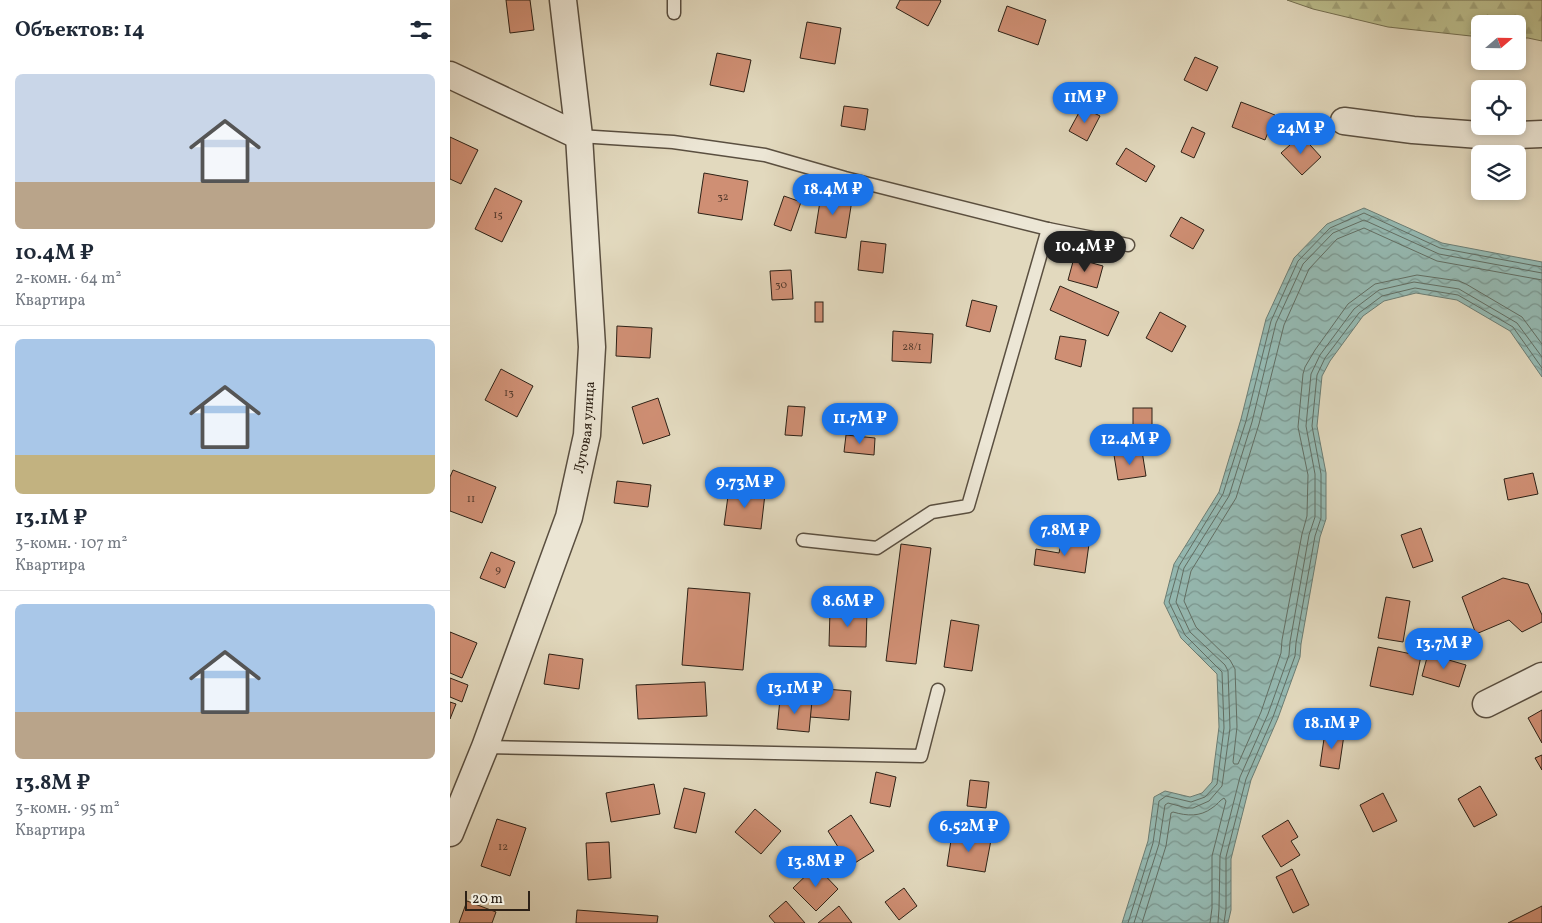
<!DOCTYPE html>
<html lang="ru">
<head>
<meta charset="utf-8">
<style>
  body { margin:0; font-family:Vollkorn,serif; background:#f2f2f3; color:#1f2937; height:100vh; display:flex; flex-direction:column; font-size:19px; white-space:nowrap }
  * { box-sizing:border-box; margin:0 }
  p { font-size:16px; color:#747a83 }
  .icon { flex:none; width:28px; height:28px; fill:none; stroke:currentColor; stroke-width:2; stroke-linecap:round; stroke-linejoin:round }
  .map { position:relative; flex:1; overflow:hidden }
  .side { display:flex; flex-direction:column; background:#fff; width:450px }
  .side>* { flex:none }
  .needle { width:32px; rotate:70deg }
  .fabs { position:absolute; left:1021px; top:15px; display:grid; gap:10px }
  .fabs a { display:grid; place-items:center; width:55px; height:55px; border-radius:8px; background:#fff; box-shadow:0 2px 8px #0003; font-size:25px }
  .scale { position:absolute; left:15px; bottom:12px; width:65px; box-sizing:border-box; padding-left:5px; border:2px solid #2d2116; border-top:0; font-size:14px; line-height:18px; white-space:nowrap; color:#2d2116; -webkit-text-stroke:4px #ece6d5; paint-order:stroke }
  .price { position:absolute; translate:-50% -42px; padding:0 11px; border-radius:18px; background:#1a73e8; color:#fff; font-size:16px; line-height:32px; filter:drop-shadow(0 1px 2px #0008) }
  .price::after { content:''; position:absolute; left:50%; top:30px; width:15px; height:11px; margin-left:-8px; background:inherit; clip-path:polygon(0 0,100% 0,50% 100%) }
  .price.active { background:#222; color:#fff }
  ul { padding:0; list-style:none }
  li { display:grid; align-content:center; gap:10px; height:265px; padding:0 15px }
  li+li { border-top:1px solid #e0e1e3 }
  li span { display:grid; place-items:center; height:155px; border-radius:8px; color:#555 }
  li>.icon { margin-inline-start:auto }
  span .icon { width:90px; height:90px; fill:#fffc; stroke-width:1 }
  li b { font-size:21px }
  h2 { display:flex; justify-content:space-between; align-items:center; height:60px; padding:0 15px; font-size:21px }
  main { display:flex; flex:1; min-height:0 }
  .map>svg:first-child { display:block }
  .forest { fill:url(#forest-firs); stroke:#746f51 }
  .water { fill:url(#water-waves); stroke:#6b7d74 }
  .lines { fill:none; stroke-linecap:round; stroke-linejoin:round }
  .shore { stroke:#616e64; stroke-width:1 }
  .building { fill:#cf8f74; stroke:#2d2116 }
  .lane-casing { stroke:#5a4f40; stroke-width:15 }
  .street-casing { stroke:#5a4f40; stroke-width:29 }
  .lane { stroke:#ece6d5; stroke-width:12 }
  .street { stroke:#ece6d5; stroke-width:26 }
  .labels { text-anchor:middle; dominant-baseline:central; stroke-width:4; stroke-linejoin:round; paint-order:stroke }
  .number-label { font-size:11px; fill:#563c2e }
  .street-label { font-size:14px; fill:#2d2116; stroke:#ece6d5 }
</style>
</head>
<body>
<main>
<section class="side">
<h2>Объектов: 14<svg class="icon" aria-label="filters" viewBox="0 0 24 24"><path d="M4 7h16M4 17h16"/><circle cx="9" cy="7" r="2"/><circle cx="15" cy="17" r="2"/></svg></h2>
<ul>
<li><span style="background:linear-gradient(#c9d6e8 70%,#b9a48a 0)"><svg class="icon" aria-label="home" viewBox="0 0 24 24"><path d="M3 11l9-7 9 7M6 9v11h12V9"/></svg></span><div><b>10.4M ₽</b><p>2-комн. · 64 m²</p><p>Квартира</p></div></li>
<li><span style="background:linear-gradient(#a9c7e8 75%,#c2b280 0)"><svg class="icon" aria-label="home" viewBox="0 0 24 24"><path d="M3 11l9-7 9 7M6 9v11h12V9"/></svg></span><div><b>13.1M ₽</b><p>3-комн. · 107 m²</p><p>Квартира</p></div></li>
<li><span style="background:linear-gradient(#a9c7e8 70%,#b9a48a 0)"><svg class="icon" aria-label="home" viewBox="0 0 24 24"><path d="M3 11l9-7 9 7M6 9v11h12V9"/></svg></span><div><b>13.8M ₽</b><p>3-комн. · 95 m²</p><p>Квартира</p></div></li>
</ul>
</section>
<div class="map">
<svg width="1092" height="923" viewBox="0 0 1092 923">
  <defs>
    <pattern id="forest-firs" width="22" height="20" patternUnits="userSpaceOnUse" patternTransform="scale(1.25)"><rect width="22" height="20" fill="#bbbd8c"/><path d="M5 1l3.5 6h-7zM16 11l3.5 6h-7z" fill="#a1a278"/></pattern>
    <pattern id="water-waves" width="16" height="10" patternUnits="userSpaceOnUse" patternTransform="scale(1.25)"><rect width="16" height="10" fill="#95bab3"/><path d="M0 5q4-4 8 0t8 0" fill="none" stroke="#7a9791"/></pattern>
  </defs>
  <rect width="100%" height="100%" fill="#e2d9be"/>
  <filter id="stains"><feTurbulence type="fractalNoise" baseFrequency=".004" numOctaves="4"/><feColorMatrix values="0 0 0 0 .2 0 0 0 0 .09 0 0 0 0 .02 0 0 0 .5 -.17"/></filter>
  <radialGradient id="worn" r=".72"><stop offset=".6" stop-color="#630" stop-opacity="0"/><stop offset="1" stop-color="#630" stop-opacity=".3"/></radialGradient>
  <polygon class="forest" points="837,0 1092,0 1092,41 1078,38 1068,38 1068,24 1030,24 1030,37 938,27 863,9"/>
  <polygon class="water" points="914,208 992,243 1092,262 1092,377 1060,331 1007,300 966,293 934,301 913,316 880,361 872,376 867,426 876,473 876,519 870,537 851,644 850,657 828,718 801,780 781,859 781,910 778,923 672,923 698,841 704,797 715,791 740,797 752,793 762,782 769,727 767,674 731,638 714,603 724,564 769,492 791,419 816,319 844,258 877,224"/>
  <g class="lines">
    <g class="shore">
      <polyline points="1092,280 987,261 914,228 887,239 859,269 834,325 809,424 786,498 741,571 734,601 746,627 780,660 785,669 787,727 783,762 784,764 788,764 811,712 831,653 832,640 852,534 857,516 858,475 848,427 853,374 855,367 865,350 898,304 925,284 967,275 1009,281 1016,284 1072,317 1092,344"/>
      <polyline points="678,923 703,843 709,801 716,796 741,802 755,797 767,784 774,728 772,672 735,635 719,602 729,566 773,494 796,421 821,321 848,261 880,228 914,213 990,248 1092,267"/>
      <polyline points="684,923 709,844 715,805 718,803 737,808 743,808 759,801 772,786 780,728 778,671 775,665 740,632 726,602 734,568 779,496 802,422 826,323 853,264 883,233 914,220 989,254 1092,273"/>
      <path d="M692,923L716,846L721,813L723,812C737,816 750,817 762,808C767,805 770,800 774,798L776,801L762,856V908L760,923"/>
      <polyline points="768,923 769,909 770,856 790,777 818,714 839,655 840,642 859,535 865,517 865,474 856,426 861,374 870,355 904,309 929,290 964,282 1009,289 1067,323 1092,357"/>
      <polyline points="774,923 776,909 776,857 796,779 823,717 845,656 846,643 865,536 871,518 871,474 862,426 867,375 875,358 909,313 932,296 965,288 1008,295 1063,327 1092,368"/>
    </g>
  </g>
  <g class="building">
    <polygon points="56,0 80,0 84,30 60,33"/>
    <polygon points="450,0 490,0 491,1 478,26 446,8"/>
    <polygon points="557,6 596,20 588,45 548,31"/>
    <polygon points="357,22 391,28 385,64 350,58"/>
    <polygon points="267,53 301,60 294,92 260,85"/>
    <polygon points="745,57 768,67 757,91 734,80"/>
    <polygon points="791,102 825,115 815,140 782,127"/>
    <polygon points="394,106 418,109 415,130 391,126"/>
    <polygon points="632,107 650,116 637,141 619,131"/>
    <polygon points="742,127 755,133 744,158 731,152"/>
    <polygon points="851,135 871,157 852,175 831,153"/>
    <polygon points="0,137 28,150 11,184 0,179"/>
    <polygon points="676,148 705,166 696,182 666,164"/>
    <polygon points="254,173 298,181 292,220 248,213"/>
    <polygon points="45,188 72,201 52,242 25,229"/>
    <polygon points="371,195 402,200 396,238 365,233"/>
    <polygon points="334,196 351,202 341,231 324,225"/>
    <polygon points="731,217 754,230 743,249 720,236"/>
    <polygon points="411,241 436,244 433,273 408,270"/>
    <polygon points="624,258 653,266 647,288 618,280"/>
    <polygon points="341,270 343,299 322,300 320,271"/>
    <polygon points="610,286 669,312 658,336 600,310"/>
    <polygon points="522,300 547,306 540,332 516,326"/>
    <rect x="365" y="302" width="8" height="20"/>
    <polygon points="710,312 736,326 722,352 696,338"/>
    <polygon points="167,326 202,328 200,358 166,356"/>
    <polygon points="443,331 483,334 481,363 442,361"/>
    <polygon points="610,336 636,340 631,367 605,359"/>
    <polygon points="51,369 83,386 67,417 35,400"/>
    <polygon points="208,398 220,435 193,444 182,407"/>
    <polygon points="338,406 355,407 352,436 335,435"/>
    <rect x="683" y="408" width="19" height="20"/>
    <polygon points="396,435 425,438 424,455 394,452"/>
    <polygon points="692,451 696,476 668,480 664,455"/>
    <polygon points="3,470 46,487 32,523 0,511 0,477"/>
    <polygon points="1083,473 1088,494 1058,500 1054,479"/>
    <polygon points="167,481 201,485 198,507 164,503"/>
    <polygon points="279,489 315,494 311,529 274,525"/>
    <polygon points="971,528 983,561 963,568 951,535"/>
    <polygon points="612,539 639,544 635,573 584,565 586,549 609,553"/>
    <polygon points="451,544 481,548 466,664 436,661"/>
    <polygon points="41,552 65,562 55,588 30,578"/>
    <polygon points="1053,578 1078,584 1092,615 1092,622 1072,632 1059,620 1026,634 1012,597"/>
    <polygon points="238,588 300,593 293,670 232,665"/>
    <polygon points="936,597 960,601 953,642 928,638"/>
    <polygon points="380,610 417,611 416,647 379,646"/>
    <polygon points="501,620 529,625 522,671 494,667"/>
    <polygon points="0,632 27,643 12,678 0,673"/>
    <polygon points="928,647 971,656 963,695 920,686"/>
    <polygon points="99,654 133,659 129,689 94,684"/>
    <polygon points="978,654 1016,665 1009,687 972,676"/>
    <polygon points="0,678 18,685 12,702 0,697"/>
    <polygon points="255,682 257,716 188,719 186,685"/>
    <polygon points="362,688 401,691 399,720 360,717"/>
    <polygon points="330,699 362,701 359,732 327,729"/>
    <polygon points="0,702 6,704 0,719"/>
    <polygon points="1092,710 1092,743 1078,718"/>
    <polygon points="875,732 894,735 889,769 870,766"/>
    <polygon points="1092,755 1092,770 1085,758"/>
    <polygon points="426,772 446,777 440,807 420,803"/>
    <polygon points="520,780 539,782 536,808 517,806"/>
    <polygon points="204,784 210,814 161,822 156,793"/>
    <polygon points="1030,786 1047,815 1024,827 1008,799"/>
    <polygon points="234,788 255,793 246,833 224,828"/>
    <polygon points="933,793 947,821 923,832 910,805"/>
    <polygon points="305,809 331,831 311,854 285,832"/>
    <polygon points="401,815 424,851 400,866 378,831"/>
    <polygon points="47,819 76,828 60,876 31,866"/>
    <polygon points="838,820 848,837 841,841 850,855 831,867 812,836"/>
    <polygon points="502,834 541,840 535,872 497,866"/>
    <polygon points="159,842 161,878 138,880 136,843"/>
    <polygon points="366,866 388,889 366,911 343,888"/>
    <polygon points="842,869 859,905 843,913 826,877"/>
    <polygon points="454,888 467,906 449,920 435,902"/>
    <polygon points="17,901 46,912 42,923 9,923"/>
    <polygon points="336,901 355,923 325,923 319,916"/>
    <polygon points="389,906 402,923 368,923"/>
    <polygon points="1092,906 1092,923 1058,923"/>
    <polygon points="127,910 208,916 207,923 126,923"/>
  </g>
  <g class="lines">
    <defs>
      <g id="lane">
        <polyline points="224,0 224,13"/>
        <polyline points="129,136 223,142 315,155 395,178 598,229 678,245"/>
        <polyline points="353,540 427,548 482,512 518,506 598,229"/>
        <polyline points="35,747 471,756 488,690"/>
      </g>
      <g id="street">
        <polyline points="0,75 129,136"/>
        <polyline points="894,121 963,130 1043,136 1092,134"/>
        <polyline points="1036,704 1092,676"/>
        <path id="s1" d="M0,833L35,747L119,517L137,435L142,347L129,136L113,0"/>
      </g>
    </defs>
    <use href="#lane" class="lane-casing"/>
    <use href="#street" class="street-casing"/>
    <use href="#lane" class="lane"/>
    <use href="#street" class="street"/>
  </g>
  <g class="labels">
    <g class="number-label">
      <text x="273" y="197">32</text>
      <text x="48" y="215">15</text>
      <text x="331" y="285">30</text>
      <text x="462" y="347">28/1</text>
      <text x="59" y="393">13</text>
      <text x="21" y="499">11</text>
      <text x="48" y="570">9</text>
      <text x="53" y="847">12</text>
    </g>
    <g class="street-label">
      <text stroke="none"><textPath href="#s1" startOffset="429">Луговая улица</textPath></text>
    </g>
  </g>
  <rect width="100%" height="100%" filter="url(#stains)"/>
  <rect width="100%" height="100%" fill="url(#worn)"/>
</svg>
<div class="fabs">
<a><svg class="needle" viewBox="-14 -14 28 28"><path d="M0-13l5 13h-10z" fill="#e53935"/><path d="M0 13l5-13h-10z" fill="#747a83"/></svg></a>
<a><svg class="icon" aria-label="locate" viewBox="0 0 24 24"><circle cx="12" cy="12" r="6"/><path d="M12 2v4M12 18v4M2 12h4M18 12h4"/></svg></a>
<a><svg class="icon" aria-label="layers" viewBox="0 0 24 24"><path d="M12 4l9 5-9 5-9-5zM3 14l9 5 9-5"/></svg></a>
</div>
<div class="scale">20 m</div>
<b class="price" style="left:635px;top:124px">11M ₽</b>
<b class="price" style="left:851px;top:155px">24M ₽</b>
<b class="price" style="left:383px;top:216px">18.4M ₽</b>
<b class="price active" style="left:635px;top:273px">10.4M ₽</b>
<b class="price" style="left:410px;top:445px">11.7M ₽</b>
<b class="price" style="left:680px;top:466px">12.4M ₽</b>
<b class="price" style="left:295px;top:509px">9.73M ₽</b>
<b class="price" style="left:615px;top:557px">7.8M ₽</b>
<b class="price" style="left:398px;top:628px">8.6M ₽</b>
<b class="price" style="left:994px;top:670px">13.7M ₽</b>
<b class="price" style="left:345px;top:715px">13.1M ₽</b>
<b class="price" style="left:882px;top:750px">18.1M ₽</b>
<b class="price" style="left:519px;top:853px">6.52M ₽</b>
<b class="price" style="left:366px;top:888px">13.8M ₽</b>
</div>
</main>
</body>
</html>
